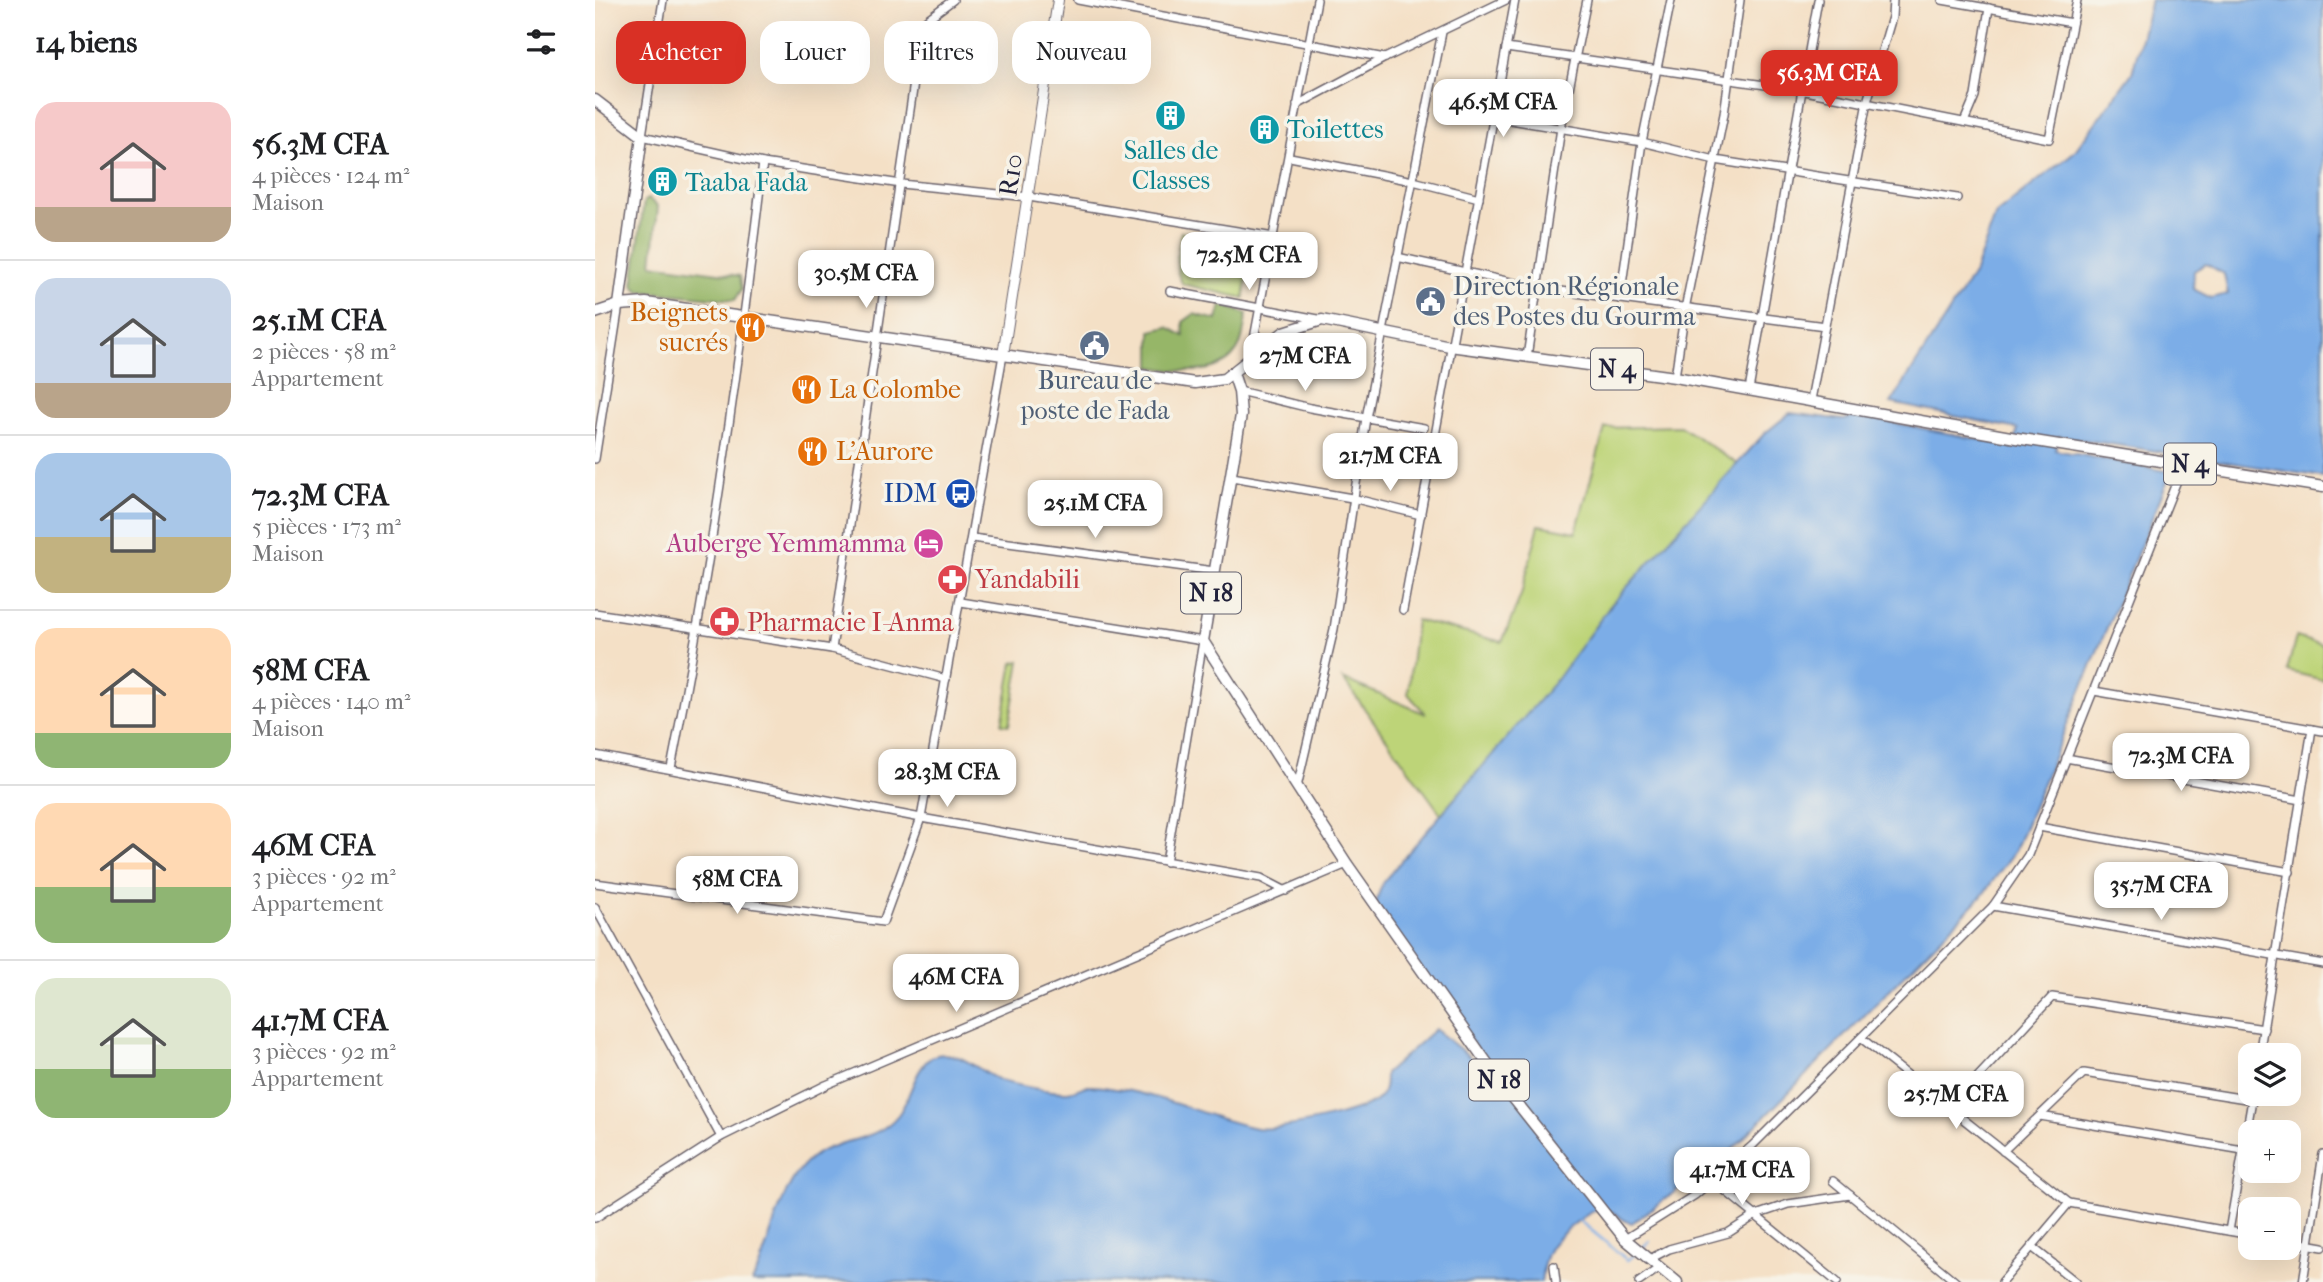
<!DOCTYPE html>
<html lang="fr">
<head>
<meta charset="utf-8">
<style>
  body { margin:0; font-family:"IM FELL French Canon",serif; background:#f2f2f2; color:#202124; height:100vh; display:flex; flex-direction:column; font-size:26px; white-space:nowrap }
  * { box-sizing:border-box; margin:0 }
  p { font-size:23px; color:#757577 }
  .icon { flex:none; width:38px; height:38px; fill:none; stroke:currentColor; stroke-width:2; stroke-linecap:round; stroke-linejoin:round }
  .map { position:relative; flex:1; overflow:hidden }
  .side { display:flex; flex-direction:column; background:#fff; width:595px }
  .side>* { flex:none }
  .guide { position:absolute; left:21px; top:21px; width:665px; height:63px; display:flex; gap:14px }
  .fabs { position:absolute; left:1643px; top:1043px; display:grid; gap:14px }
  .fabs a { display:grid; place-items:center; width:63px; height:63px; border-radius:14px; background:#fff; box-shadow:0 7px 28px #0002; font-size:35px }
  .price { position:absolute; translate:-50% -60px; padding:0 16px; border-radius:14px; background:#fff; color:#222; font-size:23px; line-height:46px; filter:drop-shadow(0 2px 4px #0008) }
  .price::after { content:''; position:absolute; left:50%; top:42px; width:21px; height:16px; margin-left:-10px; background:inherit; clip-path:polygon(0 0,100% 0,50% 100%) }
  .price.active { background:#d93025; color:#fff }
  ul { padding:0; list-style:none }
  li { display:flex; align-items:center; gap:21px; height:175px; padding:0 35px }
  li+li { border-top:2px solid #e0e0e0 }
  li span { display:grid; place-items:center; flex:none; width:196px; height:140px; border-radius:21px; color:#555 }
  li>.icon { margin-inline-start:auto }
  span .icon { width:84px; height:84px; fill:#fffc; stroke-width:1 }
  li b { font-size:30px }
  h2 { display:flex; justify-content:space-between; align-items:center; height:84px; padding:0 35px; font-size:30px }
  .chip { padding:0 24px; border-radius:21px; background:#fff; box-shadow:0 7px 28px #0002; font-size:24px; line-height:63px }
  .chip.active { background:#d93025; color:#fff }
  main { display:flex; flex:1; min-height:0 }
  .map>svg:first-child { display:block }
  .green { fill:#bdd478; stroke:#707b5a; stroke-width:2 }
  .forest { fill:#96b668; stroke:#5c6c52; stroke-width:2 }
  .water { fill:#7bade7; stroke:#4e6891; stroke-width:2; fill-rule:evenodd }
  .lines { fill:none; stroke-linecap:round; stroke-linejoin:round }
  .stream { stroke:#7bade7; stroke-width:2.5 }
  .minor-casing { stroke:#6c646c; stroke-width:10 }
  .secondary-casing { stroke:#6c646c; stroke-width:12 }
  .primary-casing { stroke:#6c646c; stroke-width:13 }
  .trunk-casing { stroke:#6c646c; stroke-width:13 }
  .minor { stroke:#fff; stroke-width:7 }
  .secondary { stroke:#fff; stroke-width:10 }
  .primary { stroke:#fff; stroke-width:10 }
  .trunk { stroke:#fff; stroke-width:10 }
  .labels { text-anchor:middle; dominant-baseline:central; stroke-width:7; stroke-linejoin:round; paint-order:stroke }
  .shield { fill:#f7f3e8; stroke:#62616f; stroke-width:2 }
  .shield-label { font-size:24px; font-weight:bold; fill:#22223b }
  .culture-label { font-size:26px; fill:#0d838f; stroke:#f7f3e8; text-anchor:start }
  .street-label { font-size:26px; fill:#22223b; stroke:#f7f3e8 }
  .service-label { font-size:26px; fill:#4e5e75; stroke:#f7f3e8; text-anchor:start }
  .food-label { font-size:26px; fill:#c56008; stroke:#f7f3e8; text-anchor:start }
  .transit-label { font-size:26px; fill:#164399; stroke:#f7f3e8; text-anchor:end }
  .hotel-label { font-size:26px; fill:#b23c85; stroke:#f7f3e8; text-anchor:end }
  .health-label { font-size:26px; fill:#be3a42; stroke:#f7f3e8; text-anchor:start }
</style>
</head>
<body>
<main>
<section class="side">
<h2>14 biens<svg class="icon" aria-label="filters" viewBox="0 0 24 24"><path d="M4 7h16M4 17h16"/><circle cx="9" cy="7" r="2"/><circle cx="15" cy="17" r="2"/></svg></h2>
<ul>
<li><span style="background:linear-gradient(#f6c9c9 75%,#b9a48a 0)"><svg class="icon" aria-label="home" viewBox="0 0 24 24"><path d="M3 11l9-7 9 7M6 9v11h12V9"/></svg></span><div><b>56.3M CFA</b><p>4 pièces · 124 m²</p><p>Maison</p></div></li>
<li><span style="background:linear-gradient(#c9d6e8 75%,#b9a48a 0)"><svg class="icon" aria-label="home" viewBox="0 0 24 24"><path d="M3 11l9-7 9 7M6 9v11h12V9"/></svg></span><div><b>25.1M CFA</b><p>2 pièces · 58 m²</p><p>Appartement</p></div></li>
<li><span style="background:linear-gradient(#a9c7e8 60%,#c2b280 0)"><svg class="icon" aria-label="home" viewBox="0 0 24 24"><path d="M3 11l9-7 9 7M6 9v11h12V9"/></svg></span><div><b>72.3M CFA</b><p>5 pièces · 173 m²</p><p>Maison</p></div></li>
<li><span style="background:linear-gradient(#ffd9b3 75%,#8fb573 0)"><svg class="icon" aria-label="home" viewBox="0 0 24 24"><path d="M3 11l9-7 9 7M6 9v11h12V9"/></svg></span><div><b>58M CFA</b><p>4 pièces · 140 m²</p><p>Maison</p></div></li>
<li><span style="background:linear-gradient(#ffd9b3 60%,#8fb573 0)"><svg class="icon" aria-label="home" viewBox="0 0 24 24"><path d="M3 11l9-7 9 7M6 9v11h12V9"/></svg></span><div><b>46M CFA</b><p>3 pièces · 92 m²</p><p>Appartement</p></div></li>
<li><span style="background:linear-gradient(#dfe7d0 65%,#8fb573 0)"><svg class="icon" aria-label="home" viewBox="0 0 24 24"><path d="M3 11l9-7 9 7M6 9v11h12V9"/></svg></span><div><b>41.7M CFA</b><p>3 pièces · 92 m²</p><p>Appartement</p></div></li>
</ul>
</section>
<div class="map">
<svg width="1728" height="1282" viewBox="0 0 1728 1282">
  <rect width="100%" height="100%" fill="#f7f3e8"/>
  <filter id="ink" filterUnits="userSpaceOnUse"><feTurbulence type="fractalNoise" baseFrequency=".0143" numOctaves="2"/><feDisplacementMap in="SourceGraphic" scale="14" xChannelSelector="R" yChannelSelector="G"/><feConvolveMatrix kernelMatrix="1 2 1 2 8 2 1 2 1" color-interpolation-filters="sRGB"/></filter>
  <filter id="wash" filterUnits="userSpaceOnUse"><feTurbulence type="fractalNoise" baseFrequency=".00686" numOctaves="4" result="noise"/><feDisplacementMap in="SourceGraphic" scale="28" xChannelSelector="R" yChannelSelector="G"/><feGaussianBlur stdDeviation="1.57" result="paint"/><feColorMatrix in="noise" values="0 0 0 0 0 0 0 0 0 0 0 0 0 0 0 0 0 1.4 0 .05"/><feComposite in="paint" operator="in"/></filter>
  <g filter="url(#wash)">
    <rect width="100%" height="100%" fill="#f4e0c6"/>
    <g class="green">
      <path d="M586,232L649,241L657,247L649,298L588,284C577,269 584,249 586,232Z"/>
      <polygon points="1085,426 1144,465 1016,605 959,684 846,814 748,679 831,714 813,694 821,620 907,642 926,595 944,525 981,532 1010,428"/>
      <polygon points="1701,637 1728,645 1728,680 1692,671"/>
      <polygon points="425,661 414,725 407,724 418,663"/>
    </g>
    <g class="forest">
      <polygon points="54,199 63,207 57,264 145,276 147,289 140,300 44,291 38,285 49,201"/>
      <path d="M626,305L652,314C649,324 649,338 644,347C629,378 583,372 556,367V331L573,327L589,336L588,322L599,314L622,320Z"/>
    </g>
    <path class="water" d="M1556,0H1728V477L1463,436L1460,450L1576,472L1420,851L1386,897L1136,1151L1037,1223C1025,1221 1019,1209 1007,1209C994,1209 960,1238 954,1250C948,1260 948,1271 946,1282H157C176,1246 183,1186 215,1159C242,1136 279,1145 303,1115C316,1099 321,1060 342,1055C367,1049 387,1076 410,1082C430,1087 452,1092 472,1092C479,1092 485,1087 492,1086C503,1085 518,1089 529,1090C576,1098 616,1119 661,1128C680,1132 770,1112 783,1099C790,1093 790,1083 790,1074L840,1029L901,1078L780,904L788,882L958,684L1016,605L1169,434L1195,413L1249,420L1264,416L1418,446L1423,429L1296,403L1380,271L1401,214L1479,152L1537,73ZM1611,264L1629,274L1633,294L1616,298L1598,289L1599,271Z"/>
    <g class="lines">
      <g class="stream">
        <polyline points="984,1220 1032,1260 1042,1253"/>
        <polyline points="1047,1248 1055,1241"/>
      </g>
    </g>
  </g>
  <g filter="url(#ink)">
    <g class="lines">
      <defs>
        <g id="minor">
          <polyline points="68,0 47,136 168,163 306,184 434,197 679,237"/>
          <polyline points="483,0 790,58"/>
          <polyline points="1347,0 1477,23"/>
          <polyline points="911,48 1205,90 1454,139 1482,0"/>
          <polyline points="702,105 790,58 911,0"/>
          <polyline points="898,117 1047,142 1120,160 1362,198"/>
          <polyline points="1369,122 1380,96 1394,8"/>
          <polyline points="695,157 818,181 884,198"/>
          <polyline points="802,257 943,288 1230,326"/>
          <polyline points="575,291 723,319"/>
          <polyline points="1025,299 1047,142 1076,0"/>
          <polyline points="656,355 722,0"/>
          <polyline points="932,357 966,128 992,0"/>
          <polyline points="1080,377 1090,309 1129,114 1145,0"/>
          <polyline points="1154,390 1223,0"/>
          <polyline points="644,391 715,408 829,428"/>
          <polyline points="1216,400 1272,102 1297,17 1298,0"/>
          <polyline points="0,459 24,305"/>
          <polyline points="637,477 757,498 826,515"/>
          <polyline points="377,538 619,571"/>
          <polyline points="366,602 608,641 571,862"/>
          <polyline points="808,610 920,0"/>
          <polyline points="0,613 237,649 351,679"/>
          <polyline points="237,649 327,27 331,20 358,0"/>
          <polyline points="1499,691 1728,731"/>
          <polyline points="0,755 326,818 666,878 691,891"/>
          <polyline points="1471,758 1706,800"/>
          <path d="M76,768C116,568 144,366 168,163"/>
          <polyline points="702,787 739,629 771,418 847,32"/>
          <polyline points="1444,827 1695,872"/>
          <polyline points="0,883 288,922 326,818 408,355"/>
          <polyline points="1398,906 1728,964"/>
          <polyline points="0,907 126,1137"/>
          <polyline points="1266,1038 1474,1203 1656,1235"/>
          <polyline points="1664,1055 1717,729"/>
          <polyline points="1354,1108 1457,997 1669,1029"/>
          <polyline points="1445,1116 1648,1150"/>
          <polyline points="1408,1151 1489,1073 1657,1100"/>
          <polyline points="1117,1180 1242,1282"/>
          <polyline points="1238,1181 1361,1282"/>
          <polyline points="0,1218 126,1137 231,1085 752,864"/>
          <polyline points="1634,1231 1658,1094"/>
          <polyline points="1030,1239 1100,1195 1157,1146 1398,906 1433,855 1589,463"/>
          <polyline points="1694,1241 1728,1247"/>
          <polyline points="1437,1247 1481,1282"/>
          <polyline points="1053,1260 1074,1249 1133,1233 1161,1215 1193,1204 1255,1195"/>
          <polyline points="959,1266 961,1282"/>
          <polyline points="1044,1282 1064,1268"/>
          <polyline points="1407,1282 1474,1203"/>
          <polyline points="1708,1282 1728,1154"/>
        </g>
        <polyline id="secondary" points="408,355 463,0"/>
        <polyline id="primary" points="638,373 644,391 646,415 608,641 752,864 904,1080 1030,1239 1082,1282"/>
        <g id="trunk">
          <polyline points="0,100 47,136 24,305"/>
          <polyline points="0,313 24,305 51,303 600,383 629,379 689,332 727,320 855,346 1080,377 1421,438 1728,487"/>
        </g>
      </defs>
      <use href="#minor" class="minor-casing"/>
      <use href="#secondary" class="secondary-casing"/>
      <use href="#primary" class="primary-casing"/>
      <use href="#trunk" class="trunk-casing"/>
      <use href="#minor" class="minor"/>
      <use href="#secondary" class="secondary"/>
      <use href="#primary" class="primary"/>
      <use href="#trunk" class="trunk"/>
    </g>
  </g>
  <defs>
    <symbol id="building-disc" viewBox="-11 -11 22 22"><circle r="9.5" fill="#0f9aa8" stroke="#f7f3e8"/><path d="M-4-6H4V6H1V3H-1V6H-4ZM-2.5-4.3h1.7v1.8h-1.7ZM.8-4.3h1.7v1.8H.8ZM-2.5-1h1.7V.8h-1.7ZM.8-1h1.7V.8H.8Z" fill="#fff"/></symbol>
    <symbol id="civic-disc" viewBox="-11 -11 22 22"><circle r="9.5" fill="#5c6f8a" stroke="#f7f3e8"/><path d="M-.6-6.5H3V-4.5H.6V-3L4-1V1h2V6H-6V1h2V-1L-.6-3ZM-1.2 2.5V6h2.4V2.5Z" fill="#fff"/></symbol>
    <symbol id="restaurant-disc" viewBox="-11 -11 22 22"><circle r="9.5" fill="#e8710a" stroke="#f7f3e8"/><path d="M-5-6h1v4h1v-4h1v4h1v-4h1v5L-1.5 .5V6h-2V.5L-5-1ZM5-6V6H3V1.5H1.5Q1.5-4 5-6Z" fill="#fff"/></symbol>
    <symbol id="bus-disc" viewBox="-11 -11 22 22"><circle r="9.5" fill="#1a4fb4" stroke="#f7f3e8"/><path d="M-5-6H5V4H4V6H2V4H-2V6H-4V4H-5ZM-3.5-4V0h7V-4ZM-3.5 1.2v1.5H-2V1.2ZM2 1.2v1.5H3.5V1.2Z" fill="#fff"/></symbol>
    <symbol id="hotel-disc" viewBox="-11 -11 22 22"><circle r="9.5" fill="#d1479c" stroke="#f7f3e8"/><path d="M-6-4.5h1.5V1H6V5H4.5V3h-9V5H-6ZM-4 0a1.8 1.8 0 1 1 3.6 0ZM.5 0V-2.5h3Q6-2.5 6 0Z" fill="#fff"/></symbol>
    <symbol id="pharmacy-disc" viewBox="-11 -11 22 22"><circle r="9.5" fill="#e0444e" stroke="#f7f3e8"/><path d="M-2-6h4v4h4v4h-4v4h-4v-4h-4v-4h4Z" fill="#fff"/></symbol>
  </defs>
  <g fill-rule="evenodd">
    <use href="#building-disc" x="558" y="98" width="35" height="35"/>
    <use href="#building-disc" x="652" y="112" width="35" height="35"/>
    <use href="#building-disc" x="50" y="164" width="35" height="35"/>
    <use href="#civic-disc" x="818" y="284" width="35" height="35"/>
    <use href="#restaurant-disc" x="138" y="310" width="35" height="35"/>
    <use href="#civic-disc" x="482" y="328" width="35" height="35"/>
    <use href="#restaurant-disc" x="194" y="372" width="35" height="35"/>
    <use href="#restaurant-disc" x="200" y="434" width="35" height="35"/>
    <use href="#bus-disc" x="348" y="476" width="35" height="35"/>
    <use href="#hotel-disc" x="316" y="526" width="35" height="35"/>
    <use href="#pharmacy-disc" x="340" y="562" width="35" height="35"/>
    <use href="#pharmacy-disc" x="112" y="604" width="35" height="35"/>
  </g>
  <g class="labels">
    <g class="shield">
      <rect x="996" y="348.5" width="52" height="41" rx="5"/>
      <rect x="1569" y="443.5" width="52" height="41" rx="5"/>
      <rect x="586" y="572.5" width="60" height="41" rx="5"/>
      <rect x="874" y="1059.5" width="60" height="41" rx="5"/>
    </g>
    <g class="shield-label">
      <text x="1022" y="369">N 4</text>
      <text x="1595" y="464">N 4</text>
      <text x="616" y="593">N 18</text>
      <text x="904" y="1080">N 18</text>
    </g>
    <g class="culture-label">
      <text x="692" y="129">Toilettes</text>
      <text x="576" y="150" text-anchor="middle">Salles de<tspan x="576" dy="30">Classes</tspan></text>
      <text x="90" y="182">Taaba Fada</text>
    </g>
    <g class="street-label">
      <text transform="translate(416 175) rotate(-81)">R10</text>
    </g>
    <g class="service-label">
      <text x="858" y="286">Direction Régionale<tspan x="858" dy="30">des Postes du Gourma</tspan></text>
      <text x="500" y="380" text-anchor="middle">Bureau de<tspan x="500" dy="30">poste de Fada</tspan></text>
    </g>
    <g class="food-label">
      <text x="133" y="312" text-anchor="end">Beignets<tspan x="133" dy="30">sucrés</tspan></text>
      <text x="234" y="389">La Colombe</text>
      <text x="241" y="451">L'Aurore</text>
    </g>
    <g class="transit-label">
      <text x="342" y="493">IDM</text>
    </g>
    <g class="hotel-label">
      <text x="311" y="543">Auberge Yemmamma</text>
    </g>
    <g class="health-label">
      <text x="380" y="579">Yandabili</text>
      <text x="152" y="622">Pharmacie I-Anma</text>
    </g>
  </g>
</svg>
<div class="fabs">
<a><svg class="icon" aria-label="layers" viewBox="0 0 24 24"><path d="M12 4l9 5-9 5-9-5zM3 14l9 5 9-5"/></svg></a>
<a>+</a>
<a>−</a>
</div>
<b class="price active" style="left:1234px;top:110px">56.3M CFA</b>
<b class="price" style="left:908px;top:139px">46.5M CFA</b>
<b class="price" style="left:654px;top:292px">72.5M CFA</b>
<b class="price" style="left:271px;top:310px">30.5M CFA</b>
<b class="price" style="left:710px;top:393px">27M CFA</b>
<b class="price" style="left:795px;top:493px">21.7M CFA</b>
<b class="price" style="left:500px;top:540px">25.1M CFA</b>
<b class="price" style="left:1586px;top:793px">72.3M CFA</b>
<b class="price" style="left:352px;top:809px">28.3M CFA</b>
<b class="price" style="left:142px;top:916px">58M CFA</b>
<b class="price" style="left:1566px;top:922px">35.7M CFA</b>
<b class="price" style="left:361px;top:1014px">46M CFA</b>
<b class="price" style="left:1361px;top:1131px">25.7M CFA</b>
<b class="price" style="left:1147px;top:1207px">41.7M CFA</b>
<div class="guide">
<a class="chip active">Acheter</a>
<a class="chip">Louer</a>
<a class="chip">Filtres</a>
<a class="chip">Nouveau</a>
</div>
</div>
</main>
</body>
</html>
